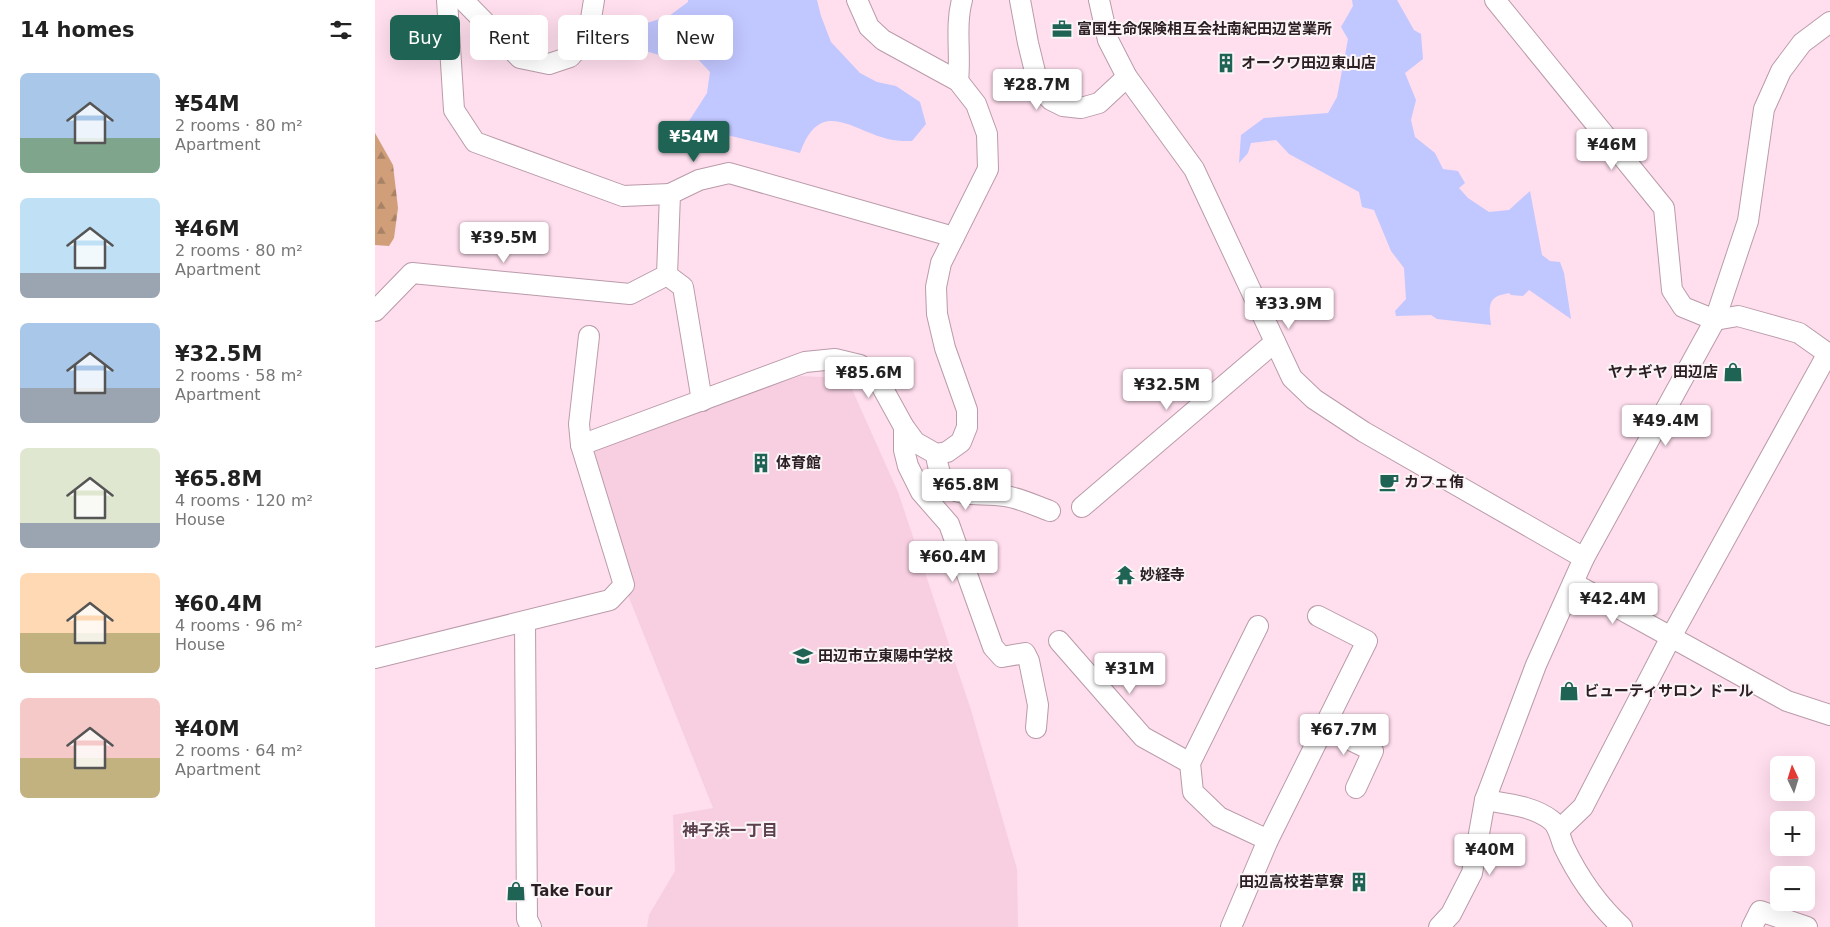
<!DOCTYPE html>
<html lang="en">
<head>
<meta charset="utf-8">
<style>
  body { margin:0; font-family:"DejaVu Sans","Noto Sans JP",sans-serif; background:#f2f2f2; color:#222; height:100vh; display:flex; flex-direction:column; font-size:19px; white-space:nowrap }
  * { box-sizing:border-box; margin:0 }
  p { font-size:16px; color:#767676 }
  .icon { flex:none; width:28px; height:28px; fill:none; stroke:currentColor; stroke-width:2; stroke-linecap:round; stroke-linejoin:round }
  .map { position:relative; flex:1; overflow:hidden }
  .sheet { display:flex; flex-direction:column; background:#fff; width:375px }
  .sheet>* { flex:none }
  .top-card { position:absolute; left:15px; top:15px; width:475px; height:45px; display:flex; gap:10px }
  .needle { width:32px; rotate:356deg }
  .controls { position:absolute; left:1395px; top:756px; display:grid; gap:10px }
  .controls a { display:grid; place-items:center; width:45px; height:45px; border-radius:8px; background:#fff; box-shadow:0 5px 20px #0002; font-size:25px }
  .price { position:absolute; translate:-50% -42px; padding:0 11px; border-radius:5px; background:#fff; color:#222; font-size:16px; line-height:32px; filter:drop-shadow(0 1px 2px #0008) }
  .price::after { content:''; position:absolute; left:50%; top:30px; width:15px; height:11px; margin-left:-8px; background:inherit; clip-path:polygon(0 0,100% 0,50% 100%) }
  .price.active { background:#1e6354; color:#fff }
  ul { padding:0; list-style:none }
  li { display:flex; align-items:center; gap:15px; height:125px; padding:0 20px }
  li span { display:grid; place-items:center; flex:none; width:140px; height:100px; border-radius:8px; color:#555 }
  li>.icon { margin-inline-start:auto }
  span .icon { width:60px; height:60px; fill:#fffc; stroke-width:1 }
  li b { font-size:21px }
  h2 { display:flex; justify-content:space-between; align-items:center; height:60px; padding:0 20px; font-size:21px }
  .pill { padding:0 18px; border-radius:8px; background:#fff; box-shadow:0 5px 20px #0002; font-size:18px; line-height:45px }
  .pill.active { background:#1e6354; color:#fff }
  main { display:flex; flex:1; min-height:0 }
  .map>svg:first-child { display:block }
  .built { fill:#f7cfe1 }
  .forest { fill:url(#forest-firs) }
  .water { fill:#c1c7ff }
  .lines { fill:none; stroke-linecap:round; stroke-linejoin:round }
  .minor-casing { stroke:#ba9ba9; stroke-width:22 }
  .minor { stroke:#fff; stroke-width:20 }
  .labels { text-anchor:middle; dominant-baseline:central; stroke-width:4; stroke-linejoin:round; paint-order:stroke }
  .poi-label { font-size:15px; font-weight:bold; fill:#2b1f24; stroke:#fbf4f7; text-anchor:start }
  .neighbourhood-label { font-size:16px; font-weight:bold; fill:#5b414e; stroke:#fbf4f7 }
</style>
</head>
<body>
<main>
<section class="sheet">
<h2>14 homes<svg class="icon" aria-label="filters" viewBox="0 0 24 24"><path d="M4 7h16M4 17h16"/><circle cx="9" cy="7" r="2"/><circle cx="15" cy="17" r="2"/></svg></h2>
<ul>
<li><span style="background:linear-gradient(#a9c7e8 65%,#7fa58c 0)"><svg class="icon" aria-label="home" viewBox="0 0 24 24"><path d="M3 11l9-7 9 7M6 9v11h12V9"/></svg></span><div><b>¥54M</b><p>2 rooms · 80 m²</p><p>Apartment</p></div></li>
<li><span style="background:linear-gradient(#bfe0f5 75%,#9aa5b1 0)"><svg class="icon" aria-label="home" viewBox="0 0 24 24"><path d="M3 11l9-7 9 7M6 9v11h12V9"/></svg></span><div><b>¥46M</b><p>2 rooms · 80 m²</p><p>Apartment</p></div></li>
<li><span style="background:linear-gradient(#a9c7e8 65%,#9aa5b1 0)"><svg class="icon" aria-label="home" viewBox="0 0 24 24"><path d="M3 11l9-7 9 7M6 9v11h12V9"/></svg></span><div><b>¥32.5M</b><p>2 rooms · 58 m²</p><p>Apartment</p></div></li>
<li><span style="background:linear-gradient(#dfe7d0 75%,#9aa5b1 0)"><svg class="icon" aria-label="home" viewBox="0 0 24 24"><path d="M3 11l9-7 9 7M6 9v11h12V9"/></svg></span><div><b>¥65.8M</b><p>4 rooms · 120 m²</p><p>House</p></div></li>
<li><span style="background:linear-gradient(#ffd9b3 60%,#c2b280 0)"><svg class="icon" aria-label="home" viewBox="0 0 24 24"><path d="M3 11l9-7 9 7M6 9v11h12V9"/></svg></span><div><b>¥60.4M</b><p>4 rooms · 96 m²</p><p>House</p></div></li>
<li><span style="background:linear-gradient(#f6c9c9 60%,#c2b280 0)"><svg class="icon" aria-label="home" viewBox="0 0 24 24"><path d="M3 11l9-7 9 7M6 9v11h12V9"/></svg></span><div><b>¥40M</b><p>2 rooms · 64 m²</p><p>Apartment</p></div></li>
</ul>
</section>
<div class="map">
<svg width="1455" height="927" viewBox="0 0 1455 927">
  <defs>
    <pattern id="forest-firs" width="22" height="20" patternUnits="userSpaceOnUse" patternTransform="scale(1.25)"><rect width="22" height="20" fill="#d09f7a"/><path d="M5 1l3.5 6h-7zM16 11l3.5 6h-7z" fill="#a98164"/></pattern>
  </defs>
  <rect width="100%" height="100%" fill="#ffdeed"/>
  <polygon class="built" points="425,376 472,378 523,492 596,710 642,869 643,927 272,927 274,915 300,871 298,815 338,808 249,585 206,445 321,412"/>
  <polygon class="forest" points="0,133 18,165 23,208 19,238 14,246 0,245"/>
  <g class="water">
    <path d="M313,0H442L446,16L456,42L485,73L502,82L521,86L545,102L551,124L537,141C531,141 524,141 518,140C479,133 446,94 425,153L348,134L314,121L332,93L335,72L319,55H284L264,49L260,33L272,23L294,16L313,2Z"/>
    <path d="M977,0H1022L1039,30L1046,34L1048,59L1030,73L1041,100L1036,120L1040,137L1060,153L1068,169L1083,171L1090,183L1084,188L1093,198L1114,212L1134,210L1155,191L1167,255L1175,261L1185,262L1189,273L1196,319L1154,290L1148,296L1136,295L1134,293C1130,294 1124,295 1121,297C1112,302 1115,316 1116,325L1062,319L1056,315L1021,316L1020,311L1031,299L1029,268L1016,251L999,210L987,207L984,192L914,154L901,140L876,143L873,153L864,163L866,135L889,118L953,113L962,97L973,39L966,27L978,6Z"/>
  </g>
  <g class="lines">
    <defs>
      <g id="minor">
        <polyline points="72,0 79,110 100,142 248,196 295,194"/>
        <polyline points="88,0 145,58 174,64 195,57 213,37 219,0"/>
        <polyline points="645,0 653,43 664,88 676,100 688,106 706,108 724,103 752,77"/>
        <polyline points="724,0 733,40 752,77 819,169 917,378 939,399 989,432 1209,558"/>
        <polyline points="1120,0 1289,208 1297,290 1308,307 1340,320 1363,316 1424,333 1455,355"/>
        <path d="M583,81C586,54 580,26 587,0"/>
        <polyline points="0,311 37,273 255,294 292,275"/>
        <polyline points="327,401 308,287 292,275 295,194 324,180 354,173 579,237"/>
        <polyline points="529,427 529,450 533,466 546,492 574,524 618,647 627,657 650,653 654,661 663,705 661,728"/>
        <polyline points="206,445 204,424 214,336"/>
        <path d="M561,454C567,504 592,491 630,496C645,498 661,506 675,511"/>
        <polyline points="707,507 900,342"/>
        <polyline points="1198,583 1412,701 1455,715"/>
        <polyline points="150,622 152,919 156,927"/>
        <polyline points="883,626 815,763 818,792 844,817 893,840"/>
        <polyline points="684,641 768,737 815,763"/>
        <polyline points="0,658 235,600 249,585 206,445 430,362 460,359 485,365 502,378 529,427 540,442 561,454 572,452 586,442 592,427 592,410 570,348 562,314 561,287 566,263 613,169 612,134 601,104 583,81 508,40 494,27 482,0"/>
        <polyline points="949,727 998,751 981,788"/>
        <path d="M1110,800C1132,804 1158,806 1176,820C1184,826 1185,838 1189,847C1203,876 1223,905 1247,927"/>
        <polyline points="1184,830 1208,807 1296,637 1453,353"/>
        <polyline points="856,927 893,840 992,641 943,616"/>
        <polyline points="1064,927 1076,914 1097,873 1110,800 1161,665 1209,558 1340,320 1373,221 1389,109 1406,71 1427,43 1455,22"/>
        <polyline points="1377,927 1385,911 1432,927"/>
      </g>
    </defs>
    <use href="#minor" class="minor-casing"/>
    <use href="#minor" class="minor"/>
  </g>
  <defs>
    <symbol id="office-bare" viewBox="-9 -9 18 18"><path d="M-6-3h4V-5.5h4V-3h4V5H-6ZM-1-4.5V-3h2v-1.5ZM-6 0V1H6V0Z" fill="#1e6354" stroke="#fbf4f7" stroke-width="2.5" paint-order="stroke"/></symbol>
    <symbol id="building-bare" viewBox="-9 -9 18 18"><path d="M-4-6H4V6H1V3H-1V6H-4ZM-2.5-4.3h1.7v1.8h-1.7ZM.8-4.3h1.7v1.8H.8ZM-2.5-1h1.7V.8h-1.7ZM.8-1h1.7V.8H.8Z" fill="#1e6354" stroke="#fbf4f7" stroke-width="2.5" paint-order="stroke"/></symbol>
    <symbol id="shop-bare" viewBox="-9 -9 18 18"><path d="M-5-2.5h2.3a2.7 3.5 0 0 1 5.4 0H5L5.5 6h-11ZM-1.5-2.5h3a1.5 2.3 0 0 0-3 0Z" fill="#1e6354" stroke="#fbf4f7" stroke-width="2.5" paint-order="stroke"/></symbol>
    <symbol id="cafe-bare" viewBox="-9 -9 18 18"><path d="M-5.5-4.5H6V0H3Q3 3.5 0 3.5H-2.5Q-5.5 3.5-5.5 0ZM3-3.2v2h1.7v-2ZM-6 4.5H4V6H-6Z" fill="#1e6354" stroke="#fbf4f7" stroke-width="2.5" paint-order="stroke"/></symbol>
    <symbol id="temple-bare" viewBox="-9 -9 18 18"><path d="M0-6L5-2H3V0L6.5 2.5H4V6H1.5V3h-3V6H-4V2.5H-6.5L-3 0V-2H-5Z" fill="#1e6354" stroke="#fbf4f7" stroke-width="2.5" paint-order="stroke"/></symbol>
    <symbol id="school-bare" viewBox="-9 -9 18 18"><path d="M0-5L7-2L0 1L-7-2ZM-4 1L0 2.5L4 1V4Q0 6-4 4Z" fill="#1e6354" stroke="#fbf4f7" stroke-width="2.5" paint-order="stroke"/></symbol>
  </defs>
  <g fill-rule="evenodd">
    <use href="#office-bare" x="673" y="15" width="28" height="28"/>
    <use href="#building-bare" x="837" y="49" width="28" height="28"/>
    <use href="#shop-bare" x="1344" y="358" width="28" height="28"/>
    <use href="#building-bare" x="372" y="449" width="28" height="28"/>
    <use href="#cafe-bare" x="1000" y="468" width="28" height="28"/>
    <use href="#temple-bare" x="736" y="561" width="28" height="28"/>
    <use href="#school-bare" x="414" y="642" width="28" height="28"/>
    <use href="#shop-bare" x="1180" y="677" width="28" height="28"/>
    <use href="#building-bare" x="970" y="868" width="28" height="28"/>
    <use href="#shop-bare" x="127" y="877" width="28" height="28"/>
  </g>
  <g class="labels">
    <g class="poi-label">
      <text x="702" y="29">富国生命保険相互会社南紀田辺営業所</text>
      <text x="866" y="63">オークワ田辺東山店</text>
      <text x="1343" y="372" text-anchor="end">ヤナギヤ 田辺店</text>
      <text x="401" y="463">体育館</text>
      <text x="1029" y="482">カフェ侑</text>
      <text x="765" y="575">妙経寺</text>
      <text x="443" y="656">田辺市立東陽中学校</text>
      <text x="1209" y="691">ビューティサロン ドール</text>
      <text x="969" y="882" text-anchor="end">田辺高校若草寮</text>
      <text x="156" y="891">Take Four</text>
    </g>
    <g class="neighbourhood-label">
      <text x="355" y="830">神子浜一丁目</text>
    </g>
  </g>
</svg>
<div class="controls">
<a><svg class="needle" viewBox="-14 -14 28 28"><path d="M0-13l5 13h-10z" fill="#e53935"/><path d="M0 13l5-13h-10z" fill="#767676"/></svg></a>
<a>+</a>
<a>−</a>
</div>
<b class="price" style="left:662px;top:111px">¥28.7M</b>
<b class="price active" style="left:319px;top:163px">¥54M</b>
<b class="price" style="left:1237px;top:171px">¥46M</b>
<b class="price" style="left:129px;top:264px">¥39.5M</b>
<b class="price" style="left:914px;top:330px">¥33.9M</b>
<b class="price" style="left:494px;top:399px">¥85.6M</b>
<b class="price" style="left:792px;top:411px">¥32.5M</b>
<b class="price" style="left:1291px;top:447px">¥49.4M</b>
<b class="price" style="left:591px;top:511px">¥65.8M</b>
<b class="price" style="left:578px;top:583px">¥60.4M</b>
<b class="price" style="left:1238px;top:625px">¥42.4M</b>
<b class="price" style="left:755px;top:695px">¥31M</b>
<b class="price" style="left:969px;top:756px">¥67.7M</b>
<b class="price" style="left:1115px;top:876px">¥40M</b>
<div class="top-card">
<a class="pill active">Buy</a>
<a class="pill">Rent</a>
<a class="pill">Filters</a>
<a class="pill">New</a>
</div>
</div>
</main>
</body>
</html>
